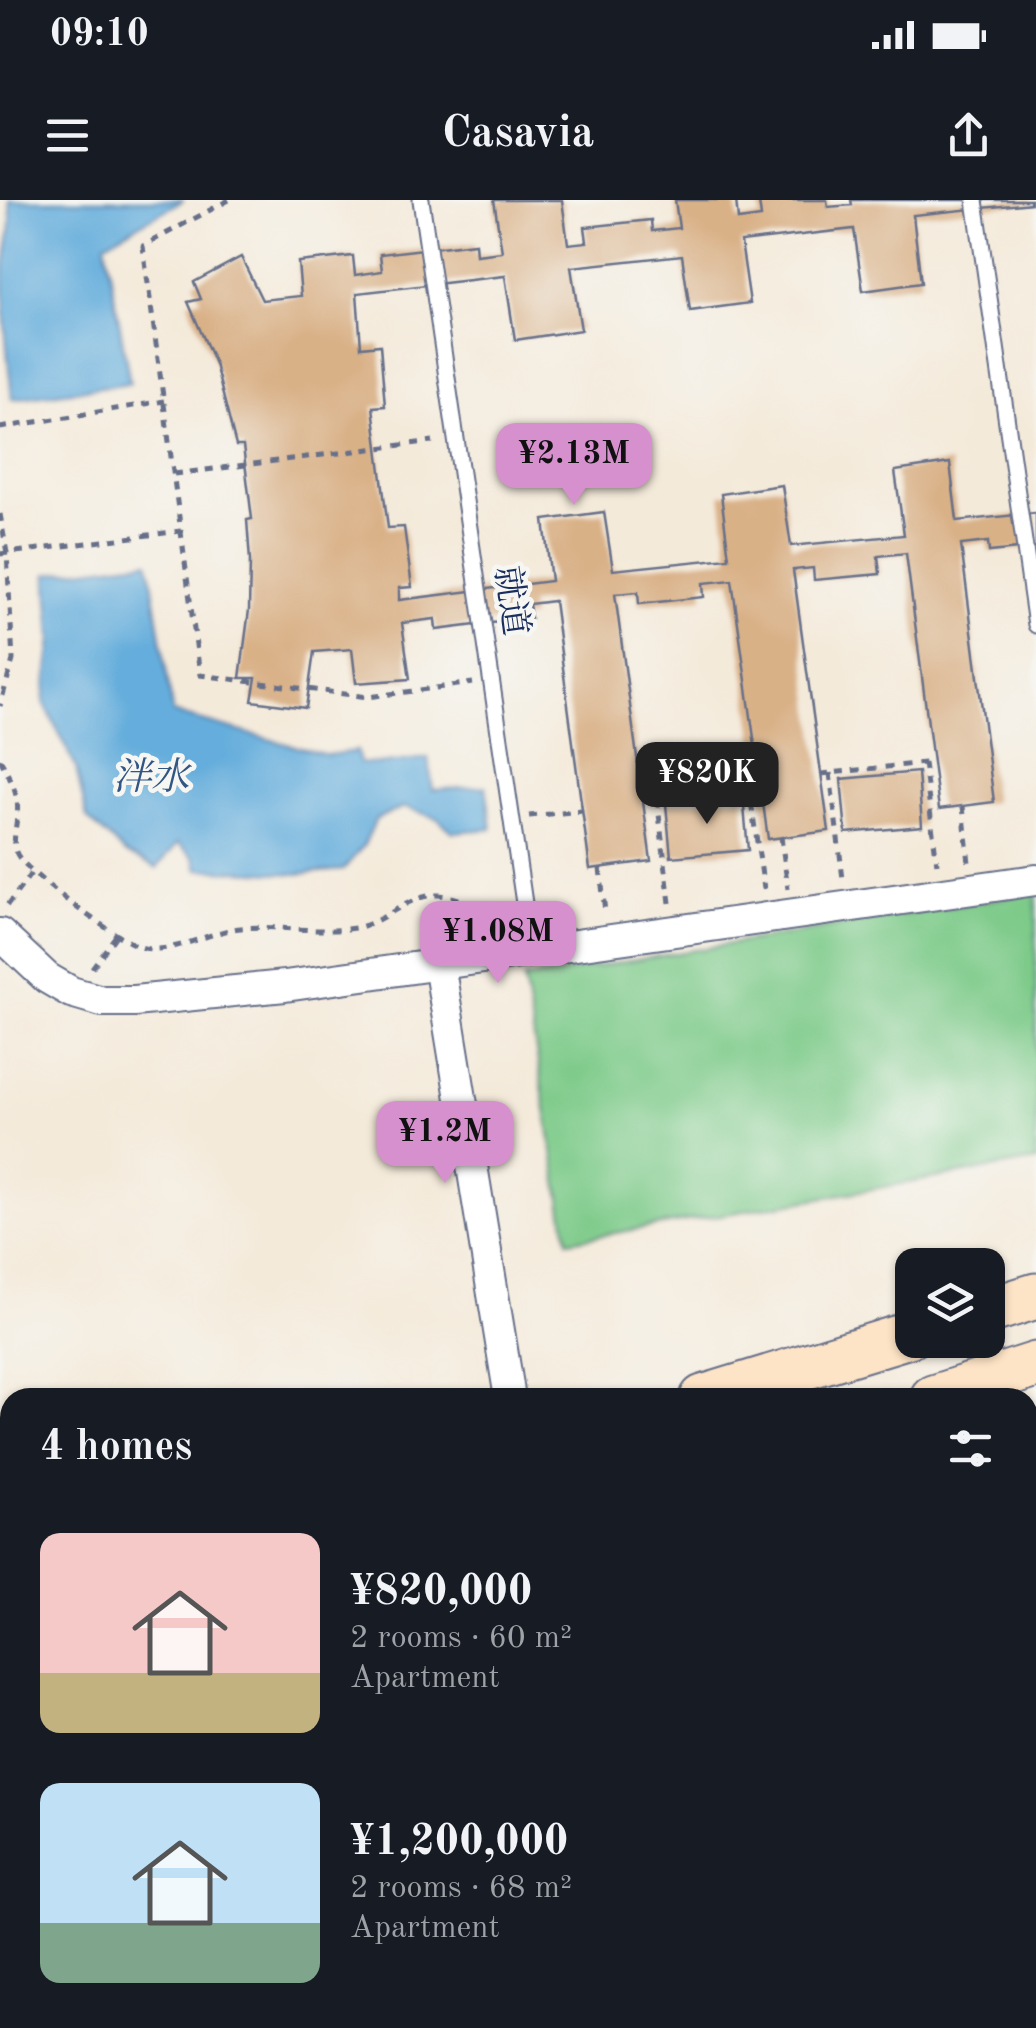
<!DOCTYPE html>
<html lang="en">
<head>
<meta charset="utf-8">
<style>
  body { margin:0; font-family:"Old Standard TT","Noto Serif SC",serif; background:#242831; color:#f1f3f6; height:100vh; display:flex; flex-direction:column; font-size:38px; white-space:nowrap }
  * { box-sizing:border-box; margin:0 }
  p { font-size:32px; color:#9ea1a6 }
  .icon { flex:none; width:55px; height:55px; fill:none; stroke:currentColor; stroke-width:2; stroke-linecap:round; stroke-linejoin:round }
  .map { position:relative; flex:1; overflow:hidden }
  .panel { position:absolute; left:0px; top:1188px; width:1038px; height:642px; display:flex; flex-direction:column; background:#171b24; border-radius:30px 30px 0 0; box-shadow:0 2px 8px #0004 }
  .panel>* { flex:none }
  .tools { position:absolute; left:895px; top:1048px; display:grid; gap:20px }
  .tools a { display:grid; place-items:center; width:110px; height:110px; border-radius:20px; background:#171b24; box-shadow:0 2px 8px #0004; font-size:50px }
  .price { position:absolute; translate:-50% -85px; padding:0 22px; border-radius:20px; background:#d690ce; color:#111; font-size:32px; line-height:65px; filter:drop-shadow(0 2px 5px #0008) }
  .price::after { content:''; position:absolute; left:50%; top:60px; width:30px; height:22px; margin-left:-15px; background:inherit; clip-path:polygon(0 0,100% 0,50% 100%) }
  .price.selected { background:#222; color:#fff }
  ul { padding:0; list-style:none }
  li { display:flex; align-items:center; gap:30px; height:250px; padding:0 40px }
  li span { display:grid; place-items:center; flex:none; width:280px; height:200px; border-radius:20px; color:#555 }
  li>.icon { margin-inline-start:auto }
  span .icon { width:120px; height:120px; fill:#fffc; stroke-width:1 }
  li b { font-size:42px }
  h2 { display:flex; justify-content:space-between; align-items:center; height:120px; padding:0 40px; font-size:42px }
  .status { display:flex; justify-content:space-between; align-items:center; height:70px; padding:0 50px; background:#171b24; direction:ltr }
  .status svg { height:28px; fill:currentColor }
  header { display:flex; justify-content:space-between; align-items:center; height:130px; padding:0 40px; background:#171b24; font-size:45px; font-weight:800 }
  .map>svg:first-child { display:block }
  .green { fill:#7dca89; stroke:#4c7c74; stroke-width:2.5 }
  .water { fill:#65addc; stroke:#406e9d; stroke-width:2.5 }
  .building { fill:#d9b187 }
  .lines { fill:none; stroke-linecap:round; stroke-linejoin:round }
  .service-casing { stroke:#677089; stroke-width:19 }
  .minor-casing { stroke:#677089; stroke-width:34 }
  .secondary-casing { stroke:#677089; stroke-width:49 }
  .path { stroke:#677089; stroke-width:5; stroke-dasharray:8 8; stroke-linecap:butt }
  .service { stroke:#fff; stroke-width:15 }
  .minor { stroke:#fff; stroke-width:30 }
  .secondary { stroke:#fee4c6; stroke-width:45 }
  .labels { text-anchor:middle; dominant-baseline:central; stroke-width:9; stroke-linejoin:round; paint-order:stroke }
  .street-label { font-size:35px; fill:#1b2f5e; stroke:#f6f6f2 }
  .water-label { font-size:38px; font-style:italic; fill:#315584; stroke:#f6f6f2 }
</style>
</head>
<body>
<div class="status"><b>09:10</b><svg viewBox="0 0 49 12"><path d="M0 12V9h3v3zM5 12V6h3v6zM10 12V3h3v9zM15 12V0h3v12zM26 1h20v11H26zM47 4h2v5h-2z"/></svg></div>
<header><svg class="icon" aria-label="menu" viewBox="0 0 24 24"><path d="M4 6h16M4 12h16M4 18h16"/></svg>Casavia<svg class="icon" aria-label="share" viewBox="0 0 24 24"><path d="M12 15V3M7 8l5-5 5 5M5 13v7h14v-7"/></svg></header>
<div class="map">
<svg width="1036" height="1828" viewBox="0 0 1036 1828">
  <rect width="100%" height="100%" fill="#f6f6f2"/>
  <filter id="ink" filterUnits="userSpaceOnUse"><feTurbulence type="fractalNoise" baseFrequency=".01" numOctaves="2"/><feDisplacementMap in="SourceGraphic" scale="20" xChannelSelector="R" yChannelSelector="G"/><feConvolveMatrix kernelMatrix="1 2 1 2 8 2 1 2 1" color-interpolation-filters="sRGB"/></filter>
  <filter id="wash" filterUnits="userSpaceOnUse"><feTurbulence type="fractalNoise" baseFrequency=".0048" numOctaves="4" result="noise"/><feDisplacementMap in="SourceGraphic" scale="40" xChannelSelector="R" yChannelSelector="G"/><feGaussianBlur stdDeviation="2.25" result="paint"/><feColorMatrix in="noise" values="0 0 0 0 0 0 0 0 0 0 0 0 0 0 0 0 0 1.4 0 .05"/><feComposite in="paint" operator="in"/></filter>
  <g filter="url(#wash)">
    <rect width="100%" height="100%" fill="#f4eada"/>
    <polygon class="green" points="1036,692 1036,961 568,1041 524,779"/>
    <g class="water">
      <path d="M9,0H184L105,43L130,183L12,199C8,156 2,114 4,71C6,47 15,24 9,0Z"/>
      <polygon points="149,361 173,513 327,555 357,551 360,563 380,564 428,558 433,590 486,586 492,629 453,632 437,618 404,607 376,619 364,645 343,670 297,674 198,669 194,658 178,643 157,668 125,653 87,618 76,568 44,502 52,439 47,374"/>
    </g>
    <g id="blocks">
      <g class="building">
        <polygon points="494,0 562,0 568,44 587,42 585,27 651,20 652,31 679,28 675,0 736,0 738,20 761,17 759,2 781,0 827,0 828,7 852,5 851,0 1031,0 1031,3 913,15 921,83 863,91 854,29 741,42 750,103 690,111 682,55 571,67 581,130 515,140 505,76 357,93 361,147 380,145 385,206 373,207 388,328 404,327 412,387 399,388 399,400 551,381 544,320 604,312 613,370 729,358 721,294 782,285 791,346 904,335 895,271 950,263 957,321 1036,313 1036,347 989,352 988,342 961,345 994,602 939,609 906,353 878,356 880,374 814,380 813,368 793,370 829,631 768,639 732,380 703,383 704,397 639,404 638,392 615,394 651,661 590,669 554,401 529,404 531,418 436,430 435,419 402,423 410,479 356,483 352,449 314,452 306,508 252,501 256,478 240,478 249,410 250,361 247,320 252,319 243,246 236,246 215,164 188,102 201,99 194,82 241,57 262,100 301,96 298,62 353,56 355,75 382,71 380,54 475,43 476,55 502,52"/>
        <polygon points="918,572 922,626 846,633 841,579"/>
        <polygon points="743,596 748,650 671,657 666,604"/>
      </g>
    </g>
  </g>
  <g filter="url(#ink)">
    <use href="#blocks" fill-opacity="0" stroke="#677089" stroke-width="2.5"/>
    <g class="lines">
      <defs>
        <g id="service">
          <polyline points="421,0 531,751"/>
          <polyline points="975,0 1036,425"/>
        </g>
        <g id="minor">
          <polyline points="0,734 47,778 71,792 102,801 134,801 285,786 1036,680"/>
          <polyline points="439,764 510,1198"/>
        </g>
        <g id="secondary">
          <polyline points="988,1111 1036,1096"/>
          <polyline points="703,1198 912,1134"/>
          <polyline points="933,1198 1036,1165"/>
          <polyline points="0,1423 10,1420"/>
          <polyline points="0,1487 10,1484"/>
        </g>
      </defs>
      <use href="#service" class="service-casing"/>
      <use href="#minor" class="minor-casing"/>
      <use href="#secondary" class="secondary-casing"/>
      <g class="path">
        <polyline points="229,0 143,46 200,475 368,497 473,483"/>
        <polyline points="0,228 164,201"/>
        <polyline points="174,274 433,241"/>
        <polyline points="0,314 7,353 13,460 0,506"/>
        <polyline points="0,354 181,331"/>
        <path d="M0,559C7,573 15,586 17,601C20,617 10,640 17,654C27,674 121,743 144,748C175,754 210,731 241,728C279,725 317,734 355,728C385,723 408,694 439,695C462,696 481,712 504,713"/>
        <polyline points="924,563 937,664"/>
        <polyline points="830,573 843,679"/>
        <polyline points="821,574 933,562"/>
        <polyline points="749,588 764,689"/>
        <polyline points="643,600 657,598"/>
        <polyline points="963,606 969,663"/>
        <polyline points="529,616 582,611"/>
        <polyline points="781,637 788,689"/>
        <polyline points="600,668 605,712"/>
        <polyline points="670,703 657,598 761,587"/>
        <polyline points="7,706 32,672"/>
        <polyline points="92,768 117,734"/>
      </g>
      <use href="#service" class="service"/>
      <use href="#minor" class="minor"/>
      <use href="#secondary" class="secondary"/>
    </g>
  </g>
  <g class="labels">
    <g class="street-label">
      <text transform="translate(510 401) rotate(82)">就道</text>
    </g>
    <g class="water-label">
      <text x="151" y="579">泮水</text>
    </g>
  </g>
</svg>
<div class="tools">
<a><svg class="icon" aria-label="layers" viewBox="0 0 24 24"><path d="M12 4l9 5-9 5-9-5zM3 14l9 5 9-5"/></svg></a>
</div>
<b class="price" style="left:574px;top:308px">¥2.13M</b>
<b class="price selected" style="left:707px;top:627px">¥820K</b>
<b class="price" style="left:498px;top:786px">¥1.08M</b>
<b class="price" style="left:445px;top:986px">¥1.2M</b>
<section class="panel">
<h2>4 homes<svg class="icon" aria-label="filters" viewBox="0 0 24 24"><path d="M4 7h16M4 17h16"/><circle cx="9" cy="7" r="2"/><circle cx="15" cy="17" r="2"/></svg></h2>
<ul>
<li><span style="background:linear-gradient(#f6c9c9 70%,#c2b280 0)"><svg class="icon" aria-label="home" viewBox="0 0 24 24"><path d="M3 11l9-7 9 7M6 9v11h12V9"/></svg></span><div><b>¥820,000</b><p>2 rooms · 60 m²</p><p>Apartment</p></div></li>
<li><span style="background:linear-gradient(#bfe0f5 70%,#7fa58c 0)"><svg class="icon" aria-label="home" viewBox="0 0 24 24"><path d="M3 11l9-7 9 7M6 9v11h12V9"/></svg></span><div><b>¥1,200,000</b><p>2 rooms · 68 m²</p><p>Apartment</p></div></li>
</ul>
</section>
</div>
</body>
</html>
